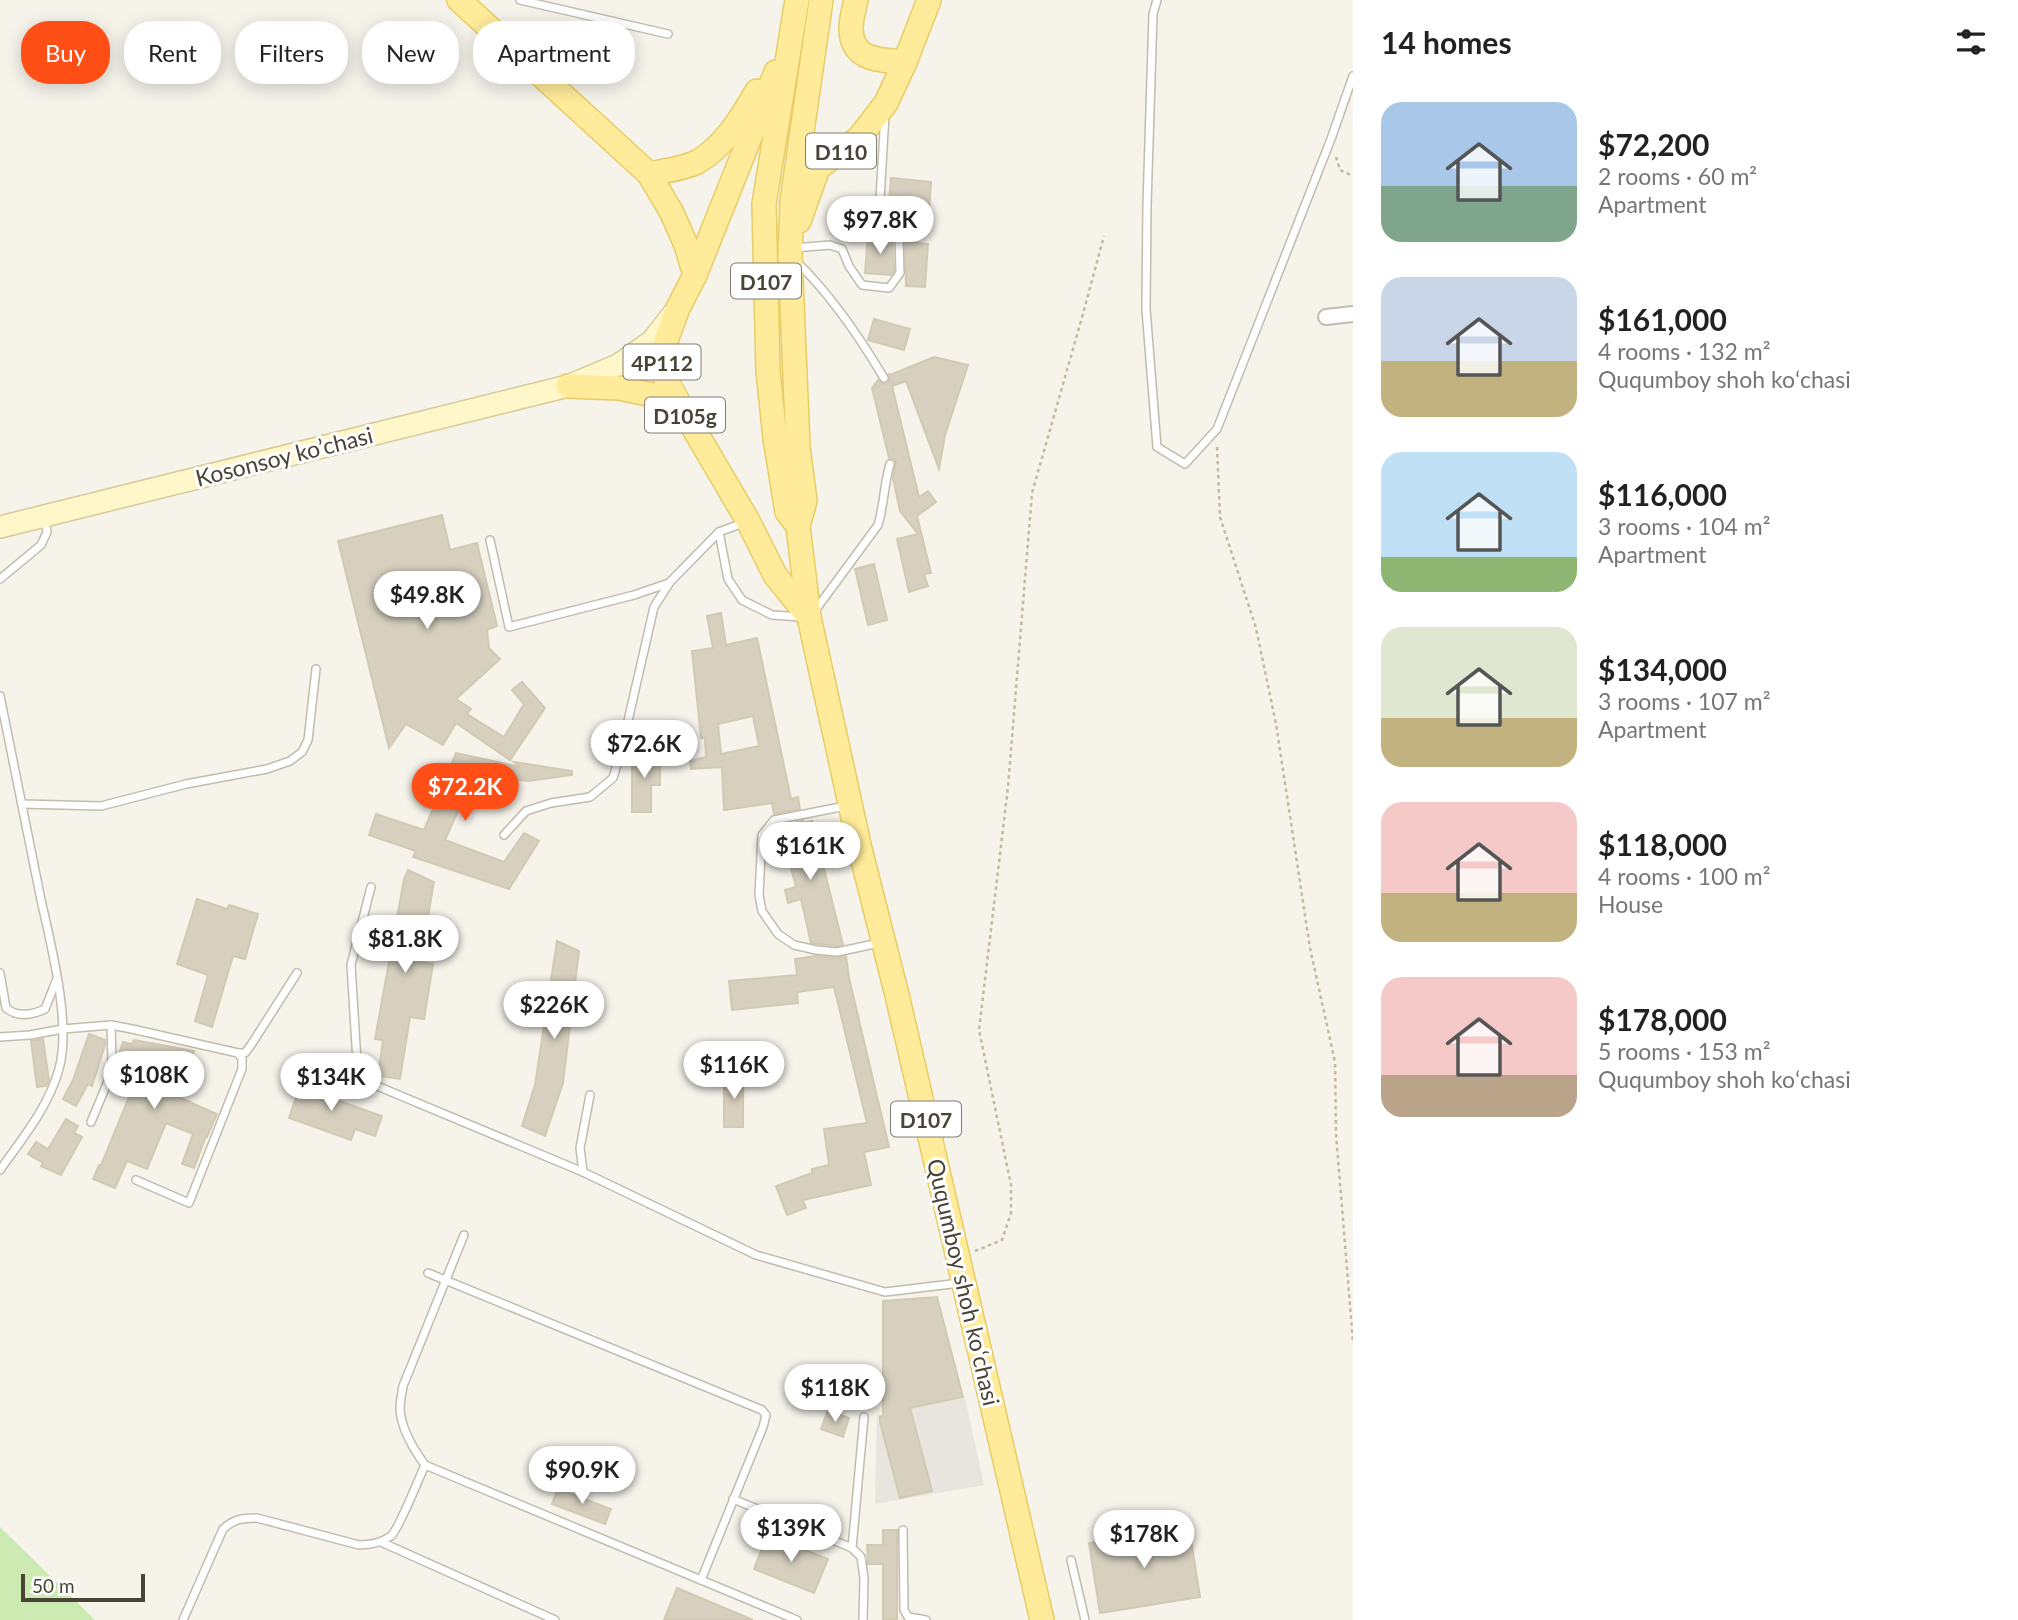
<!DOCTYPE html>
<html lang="en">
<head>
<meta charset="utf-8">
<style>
  body { margin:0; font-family:Lato,sans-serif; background:#f6f6f6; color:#222; height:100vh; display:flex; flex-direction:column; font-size:26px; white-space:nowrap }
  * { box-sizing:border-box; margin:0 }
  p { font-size:23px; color:#767676 }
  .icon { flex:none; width:38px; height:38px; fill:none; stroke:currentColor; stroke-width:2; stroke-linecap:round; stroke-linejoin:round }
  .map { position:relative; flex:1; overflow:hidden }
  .drawer { display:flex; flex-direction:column; background:#fff; width:665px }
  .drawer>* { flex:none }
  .hud { position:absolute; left:21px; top:21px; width:665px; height:63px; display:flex; gap:14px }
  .scale { position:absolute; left:21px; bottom:18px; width:124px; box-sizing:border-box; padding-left:7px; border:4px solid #4a4437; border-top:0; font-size:19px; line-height:24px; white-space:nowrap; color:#4a4437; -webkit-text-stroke:5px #fff; paint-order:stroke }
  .price { position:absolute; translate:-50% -60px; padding:0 16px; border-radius:24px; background:#fff; color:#222; font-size:23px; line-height:46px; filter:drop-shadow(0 2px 4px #0008) }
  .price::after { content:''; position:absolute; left:50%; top:42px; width:21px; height:16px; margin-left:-10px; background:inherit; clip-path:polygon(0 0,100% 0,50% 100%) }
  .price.selected { background:#ff4f17; color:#fff }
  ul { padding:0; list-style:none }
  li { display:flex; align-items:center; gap:21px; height:175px; padding:0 28px }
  li span { display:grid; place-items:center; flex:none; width:196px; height:140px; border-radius:21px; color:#555 }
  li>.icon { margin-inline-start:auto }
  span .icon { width:84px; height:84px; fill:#fffc; stroke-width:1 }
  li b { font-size:30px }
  h2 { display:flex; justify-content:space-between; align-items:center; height:84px; padding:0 28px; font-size:30px }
  .pill { padding:0 24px; border-radius:28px; background:#fff; box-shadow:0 4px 18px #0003; font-size:24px; line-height:63px }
  .pill.selected { background:#ff4f17; color:#fff }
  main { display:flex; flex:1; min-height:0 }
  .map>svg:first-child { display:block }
  .industrial { fill:#e8e4de }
  .green { fill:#cceab2 }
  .building { fill:#d7d0bf; stroke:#d2c9b2; stroke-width:2; fill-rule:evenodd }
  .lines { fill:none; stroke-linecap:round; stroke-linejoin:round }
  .service-casing { stroke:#c1bcac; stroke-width:10 }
  .minor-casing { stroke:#c1bcac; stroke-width:18 }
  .secondary-casing { stroke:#d6cb99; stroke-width:24 }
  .primary-casing { stroke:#e8cc66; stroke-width:26 }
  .path { stroke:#c4b99d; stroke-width:2.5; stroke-dasharray:3.5 3.5; stroke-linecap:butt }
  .service { stroke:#fff; stroke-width:7 }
  .minor { stroke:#fff; stroke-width:14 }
  .secondary { stroke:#fff7ca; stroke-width:21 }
  .primary { stroke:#ffeb99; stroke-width:23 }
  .labels { text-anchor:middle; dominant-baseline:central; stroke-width:6; stroke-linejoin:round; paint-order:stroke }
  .shield { fill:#fff; stroke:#807c73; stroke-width:2 }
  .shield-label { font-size:21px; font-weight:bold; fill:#4a4437 }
  .street-label { font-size:23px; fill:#4a4437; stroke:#fff }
</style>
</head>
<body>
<main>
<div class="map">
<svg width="1353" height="1620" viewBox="0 0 1353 1620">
  <rect width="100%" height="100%" fill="#f5f3ea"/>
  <polygon class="industrial" points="965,1398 984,1485 875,1504 877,1415"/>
  <polygon class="green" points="0,1527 95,1620 0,1620"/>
  <g class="building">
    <polygon points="891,178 931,182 929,212 892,209 889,203"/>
    <polygon points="868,235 892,237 894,271 891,275 865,273"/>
    <polygon points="905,242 928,244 925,287 906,286"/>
    <polygon points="874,319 910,329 904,350 868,340"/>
    <polygon points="934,357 968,365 945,435 939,469 906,381 892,386 919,497 928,491 936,502 917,516 931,573 924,574 928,586 909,592 897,539 918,534 900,511 893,478 896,463 894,459 889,458 872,388 878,380 882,384 888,383 890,379 889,373 890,375"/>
    <polygon points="442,515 450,550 477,543 497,626 487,630 489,648 500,659 456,699 471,709 467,714 504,737 524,704 512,690 522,682 545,708 510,760 456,723 443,745 406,724 389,748 338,541"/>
    <polygon points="874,564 887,620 868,625 855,569"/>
    <path d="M721,613L726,645L757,638L791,799L798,797L800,809L774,814L772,803L724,810L722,767L691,769L690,761L706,757L705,738H701L692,651L713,648L707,616ZM753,716L759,746L721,754L718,724Z"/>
    <polygon points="456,753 520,767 514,762 572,771 572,775 528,781 474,775 445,840 504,862 524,833 539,841 509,889 413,857 416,851 369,835 376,814 424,830"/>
    <polygon points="632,754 658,754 657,759 660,759 660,785 651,785 651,812 632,812"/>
    <polygon points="803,821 803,823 812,821 843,945 837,946 811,943 801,899 788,903 785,890 796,887 787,853 782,854 776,827"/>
    <polygon points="408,870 434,882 420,962 433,964 424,1019 410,1017 400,1079 378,1076 383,1040 375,1039 404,879"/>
    <polygon points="197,899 227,909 229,905 258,914 245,959 233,956 212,1027 195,1021 208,975 177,964"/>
    <polygon points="557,941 579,951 563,1083 545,1136 522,1126 535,1085"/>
    <polygon points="815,956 837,958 846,956 849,978 889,1147 864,1152 871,1185 803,1200 806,1208 787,1215 776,1186 812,1173 812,1169 829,1165 824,1129 867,1123 834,987 797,992 798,1003 732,1010 729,981 797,975 795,959"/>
    <polygon points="89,1034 105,1040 105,1045 92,1086 88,1084 76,1106 63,1099 73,1080"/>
    <polygon points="43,1039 49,1080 46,1086 37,1087 31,1041"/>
    <polygon points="134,1040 194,1051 176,1096 217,1114 207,1137 206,1136 194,1168 182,1164 193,1134 166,1123 147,1169 127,1161 115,1188 93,1179 99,1165 101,1165 142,1066 118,1057 123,1042 132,1044"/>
    <polygon points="304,1074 319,1079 314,1092 382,1116 375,1136 355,1129 351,1140 289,1118"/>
    <rect x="724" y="1075" width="19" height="52"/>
    <polygon points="66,1119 78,1126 74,1133 82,1137 61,1175 41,1166 43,1163 28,1154 36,1142 48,1149"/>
    <polygon points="937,1297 963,1397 910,1408 932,1491 900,1498 880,1422 880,1417 883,1416 883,1301"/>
    <polygon points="828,1410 849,1418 843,1437 821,1429"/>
    <polygon points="558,1489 611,1509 605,1524 552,1504"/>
    <polygon points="1189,1527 1200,1597 1100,1613 1089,1543"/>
    <polygon points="883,1530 897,1530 897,1619 883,1619 883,1564 868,1564 867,1545 883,1545"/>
    <polygon points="767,1535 828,1559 814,1593 754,1569"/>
    <polygon points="677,1588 753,1620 664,1620"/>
  </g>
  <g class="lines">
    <defs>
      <g id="service">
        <polyline points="520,0 668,34"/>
        <polyline points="1157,0 1153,14 1147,205 1146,309 1157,447 1185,464 1217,429 1331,139 1353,76"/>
        <polyline points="794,248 830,245 842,249 849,266 862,285 889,288 900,273 899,238 880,199 885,114"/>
        <path d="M796,261C831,295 859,336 884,378"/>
        <polyline points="719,532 728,579 742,600 772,615 801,617"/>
        <polyline points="490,540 509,627 634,595 669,583"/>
        <polyline points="0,579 41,545 47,532 45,520"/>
        <path d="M814,612L878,525C884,505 884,484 890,464"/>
        <path d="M0,696C13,762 27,828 40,895C50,942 72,1022 59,1069C49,1106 22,1139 0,1170"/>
        <polyline points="22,804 101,806 186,784 267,769 290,761 302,752 308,740 316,669"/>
        <polyline points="846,806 774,820 762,835 759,895 762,911 778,934 794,945 816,950 837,952 879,943"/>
        <polyline points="504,835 526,811 551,803 590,797 613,778 622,747 654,607 670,582 719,532 743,523"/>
        <polyline points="371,887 351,965 358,1078 583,1172 756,1255 885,1292 960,1283"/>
        <path d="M0,973L6,1008C18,1018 32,1015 45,1009L56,981"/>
        <polyline points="0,1037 30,1035 63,1029 111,1025 132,1029 238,1053 242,1059 242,1069 189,1203 136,1180"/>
        <polyline points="238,1053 245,1053 251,1045 297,973"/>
        <polyline points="91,1122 109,1079 112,1062 111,1025"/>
        <polyline points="583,1172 580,1148 590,1095"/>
        <path d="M464,1235L403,1386C402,1393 400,1401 400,1409C401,1428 414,1450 425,1465L797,1620"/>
        <polyline points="428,1273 762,1410 766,1415 763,1427 701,1580"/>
        <polyline points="733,1499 852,1548 861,1557 864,1578 863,1620"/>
        <polyline points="903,1530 904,1610 908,1617 926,1620"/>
        <polyline points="381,1542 555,1620"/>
        <polyline points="852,1548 864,1417"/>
        <polyline points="1071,1560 1085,1620"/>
        <path d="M183,1620L223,1529C234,1519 242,1518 257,1518L359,1545C371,1545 381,1543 391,1536C399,1529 419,1478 425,1465"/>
      </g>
      <polyline id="minor" points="1326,317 1353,314"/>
      <polyline id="secondary" points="0,527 568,386 618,365 652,341 673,314"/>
      <g id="primary">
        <polyline points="459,0 649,174 672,213 686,245 695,275"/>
        <polyline points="797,0 764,204 768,371 775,438 787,512 798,526"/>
        <polyline points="821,0 792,201 790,255 798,447 805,501 798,526 809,617 860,849 897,995 1042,1620"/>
        <path d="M856,0C854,9 851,19 851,28C851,61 880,60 905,62"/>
        <path d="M649,174C663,171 683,169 697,162C724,147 742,117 757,91"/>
        <polyline points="799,221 818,168 859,138 886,103 905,62 929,0"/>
        <polyline points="568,386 619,388 653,395 684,412 748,521 775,575 809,617"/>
        <polyline points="684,412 666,380 661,364 664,346 678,308 695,275 776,72"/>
      </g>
    </defs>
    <use href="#service" class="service-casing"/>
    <use href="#minor" class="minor-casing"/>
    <use href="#secondary" class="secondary-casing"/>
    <use href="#primary" class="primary-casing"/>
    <g class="path">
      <polyline points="1336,157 1340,170 1353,176"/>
      <polyline points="1217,447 1220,517 1256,628 1276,724 1310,948 1335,1062 1336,1134 1353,1342"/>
      <polyline points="975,1251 1002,1240 1011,1213 1011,1185 979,1030 1008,787 1032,493 1081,321 1104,236"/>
    </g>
    <use href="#service" class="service"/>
    <use href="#minor" class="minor"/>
    <use href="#secondary" class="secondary"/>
    <use href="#primary" class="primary"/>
  </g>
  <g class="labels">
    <g class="shield">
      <rect x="806" y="133.5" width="70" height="35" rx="5"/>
      <rect x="731" y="263.5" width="70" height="35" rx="5"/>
      <rect x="623.5" y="344.5" width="77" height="35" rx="5"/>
      <rect x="645" y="397.5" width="80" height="35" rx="5"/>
      <rect x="891" y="1101.5" width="70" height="35" rx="5"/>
    </g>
    <g class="shield-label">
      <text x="841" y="151">D110</text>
      <text x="766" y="281">D107</text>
      <text x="662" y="362">4P112</text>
      <text x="685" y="415">D105g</text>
      <text x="926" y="1119">D107</text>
    </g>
    <g class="street-label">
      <text transform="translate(284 456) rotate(-14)">Kosonsoy ko’chasi</text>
      <text transform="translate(964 1282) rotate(77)">Ququmboy shoh koʻchasi</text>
    </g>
  </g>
</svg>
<div class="scale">50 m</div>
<b class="price" style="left:880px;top:256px">$97.8K</b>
<b class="price" style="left:427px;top:631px">$49.8K</b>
<b class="price" style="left:644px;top:780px">$72.6K</b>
<b class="price selected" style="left:465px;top:823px">$72.2K</b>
<b class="price" style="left:810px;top:882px">$161K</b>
<b class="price" style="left:405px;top:975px">$81.8K</b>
<b class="price" style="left:554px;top:1041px">$226K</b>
<b class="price" style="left:734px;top:1101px">$116K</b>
<b class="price" style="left:154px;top:1111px">$108K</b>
<b class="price" style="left:331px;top:1113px">$134K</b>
<b class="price" style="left:835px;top:1424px">$118K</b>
<b class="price" style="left:582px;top:1506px">$90.9K</b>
<b class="price" style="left:791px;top:1564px">$139K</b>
<b class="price" style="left:1144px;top:1570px">$178K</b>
<div class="hud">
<a class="pill selected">Buy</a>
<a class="pill">Rent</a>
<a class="pill">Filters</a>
<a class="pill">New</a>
<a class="pill">Apartment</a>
</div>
</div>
<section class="drawer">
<h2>14 homes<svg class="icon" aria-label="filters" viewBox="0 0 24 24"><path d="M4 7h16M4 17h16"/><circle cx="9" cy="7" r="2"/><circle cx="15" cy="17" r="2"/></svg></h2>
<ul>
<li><span style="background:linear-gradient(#a9c7e8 60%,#7fa58c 0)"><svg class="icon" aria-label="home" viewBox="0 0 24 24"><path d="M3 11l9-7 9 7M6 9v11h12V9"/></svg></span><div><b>$72,200</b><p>2 rooms · 60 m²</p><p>Apartment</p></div></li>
<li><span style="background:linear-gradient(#c9d6e8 60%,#c2b280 0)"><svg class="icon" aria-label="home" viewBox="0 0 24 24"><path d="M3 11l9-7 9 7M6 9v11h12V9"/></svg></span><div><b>$161,000</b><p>4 rooms · 132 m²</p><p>Ququmboy shoh koʻchasi</p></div></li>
<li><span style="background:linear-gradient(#bfe0f5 75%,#8fb573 0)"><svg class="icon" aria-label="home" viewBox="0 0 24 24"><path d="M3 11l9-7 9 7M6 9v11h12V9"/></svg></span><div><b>$116,000</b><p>3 rooms · 104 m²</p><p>Apartment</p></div></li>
<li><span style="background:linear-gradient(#dfe7d0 65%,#c2b280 0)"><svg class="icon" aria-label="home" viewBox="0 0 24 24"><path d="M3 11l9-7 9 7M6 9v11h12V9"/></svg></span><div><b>$134,000</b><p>3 rooms · 107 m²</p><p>Apartment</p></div></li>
<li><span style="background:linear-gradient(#f6c9c9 65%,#c2b280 0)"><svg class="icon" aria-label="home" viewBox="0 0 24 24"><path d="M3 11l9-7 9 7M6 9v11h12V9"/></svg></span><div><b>$118,000</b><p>4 rooms · 100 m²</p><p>House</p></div></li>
<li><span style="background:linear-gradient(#f6c9c9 70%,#b9a48a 0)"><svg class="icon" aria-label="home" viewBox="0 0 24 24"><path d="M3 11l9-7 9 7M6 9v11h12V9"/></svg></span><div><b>$178,000</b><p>5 rooms · 153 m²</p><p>Ququmboy shoh koʻchasi</p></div></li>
</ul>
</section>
</main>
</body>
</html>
